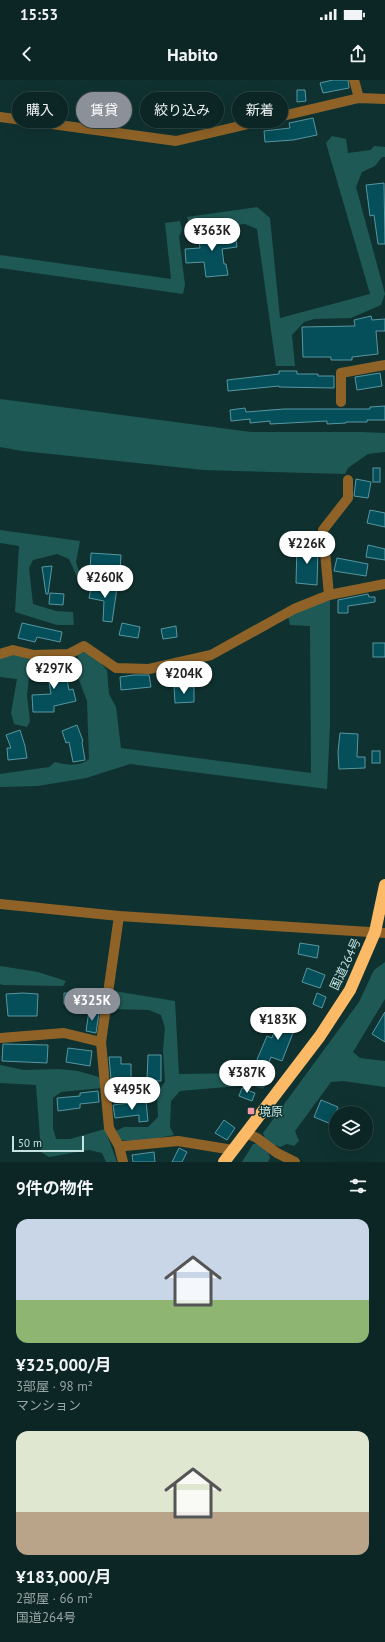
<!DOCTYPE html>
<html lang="ja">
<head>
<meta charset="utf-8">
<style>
  body { margin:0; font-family:"PT Sans","Noto Sans JP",sans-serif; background:#193231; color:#f1f3f6; height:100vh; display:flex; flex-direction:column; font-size:15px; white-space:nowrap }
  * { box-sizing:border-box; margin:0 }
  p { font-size:13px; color:#9aa5a6 }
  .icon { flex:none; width:22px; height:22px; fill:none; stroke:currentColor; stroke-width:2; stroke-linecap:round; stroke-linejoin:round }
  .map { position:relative; height:1082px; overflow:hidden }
  .details { display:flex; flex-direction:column; background:#0b2624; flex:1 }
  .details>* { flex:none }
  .top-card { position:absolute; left:12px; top:12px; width:361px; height:36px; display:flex; gap:8px }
  .buttons { position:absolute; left:329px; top:1026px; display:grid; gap:8px }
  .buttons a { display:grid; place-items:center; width:44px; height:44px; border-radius:50%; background:#0b2624; box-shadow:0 4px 16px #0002,0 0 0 1px #2b4341; font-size:20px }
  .scale { position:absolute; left:12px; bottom:10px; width:72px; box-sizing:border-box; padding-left:4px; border:2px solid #c4e3e1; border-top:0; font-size:11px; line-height:14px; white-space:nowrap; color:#c4e3e1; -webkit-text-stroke:3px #0f3230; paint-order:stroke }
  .price { position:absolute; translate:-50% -34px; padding:0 9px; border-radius:14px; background:#fff; color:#222; font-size:13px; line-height:26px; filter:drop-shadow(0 1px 2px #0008) }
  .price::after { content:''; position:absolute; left:50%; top:24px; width:12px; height:9px; margin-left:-6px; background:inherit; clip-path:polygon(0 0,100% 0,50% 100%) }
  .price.active { background:#8c9099; color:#fff }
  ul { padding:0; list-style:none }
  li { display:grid; align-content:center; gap:8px; height:212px; padding:0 16px }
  li span { display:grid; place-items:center; height:124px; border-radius:12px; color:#555 }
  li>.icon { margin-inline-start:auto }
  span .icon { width:72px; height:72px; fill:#fffc; stroke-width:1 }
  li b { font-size:17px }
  h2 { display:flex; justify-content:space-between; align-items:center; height:48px; padding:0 16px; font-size:17px }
  .chip { padding:0 14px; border-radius:18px; background:#0b2624; box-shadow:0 4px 16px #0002,0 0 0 1px #2b4341; font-size:14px; line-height:36px }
  .chip.active { background:#8c9099; color:#fff }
  .status { display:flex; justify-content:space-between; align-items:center; height:28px; padding:0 20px; background:#0b2624; direction:ltr }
  .status svg { height:11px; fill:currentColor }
  header { display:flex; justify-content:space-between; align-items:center; height:52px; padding:0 16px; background:#0b2624; font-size:18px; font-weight:700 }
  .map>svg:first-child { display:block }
  .water { fill:#1f5956 }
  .building { fill:#044f5a; stroke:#5896a2 }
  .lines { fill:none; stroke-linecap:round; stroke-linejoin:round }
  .minor { stroke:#8f6328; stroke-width:10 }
  .highway { stroke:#fcba67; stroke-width:12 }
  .poi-dot { fill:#f49aa7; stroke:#0f3230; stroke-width:1.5 }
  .labels { text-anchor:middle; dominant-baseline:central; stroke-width:3; stroke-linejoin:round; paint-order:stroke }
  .street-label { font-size:12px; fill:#c4e3e1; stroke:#0f3230 }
  .poi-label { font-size:12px; fill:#c4e3e1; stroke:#0f3230; text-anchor:start }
</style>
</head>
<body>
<div class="status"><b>15:53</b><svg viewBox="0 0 49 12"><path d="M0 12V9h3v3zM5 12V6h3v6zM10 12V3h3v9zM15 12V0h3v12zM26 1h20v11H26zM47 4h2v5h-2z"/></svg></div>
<header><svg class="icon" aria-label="back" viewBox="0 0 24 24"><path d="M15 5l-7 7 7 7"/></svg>Habito<svg class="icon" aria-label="share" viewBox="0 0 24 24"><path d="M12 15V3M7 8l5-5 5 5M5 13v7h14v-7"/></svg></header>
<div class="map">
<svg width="385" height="1082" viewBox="0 0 385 1082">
  <rect width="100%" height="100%" fill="#0f3230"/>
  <g class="water">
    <polygon points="332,56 346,59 348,73 371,70 374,66 385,67 385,77 382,77 375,86 362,92 356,107 385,214 381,225 351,238 314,239 304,242 292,255 295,286 276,286 257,149 245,144 210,148 190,145 187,137 257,127 270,138 280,238 370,214 326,63"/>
    <polygon points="180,141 182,150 179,157 185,205 183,214 0,188 0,175 171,199 165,143"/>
    <polygon points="0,319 251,352 360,352 385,353 385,372 368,374 348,388 345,394 204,390 22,371 0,367"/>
    <polygon points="0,450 80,461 76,482 81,498 78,499 69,479 57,474 33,480 29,488 33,524 56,531 73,532 74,545 57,545 15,532 19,466 0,463"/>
    <path d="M330,520V646L327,709L130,684L86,698L38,706L0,707V694L49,687L55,682C66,685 80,687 89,679L87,621L79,600L81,587L77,574L85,572L94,576L107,590L109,614L116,627L121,668L311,693L310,546L290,545L288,536L299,529Z"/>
    <polygon points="12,574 31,579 27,615 30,641 27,647 14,644 11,633 17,599 0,597 0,578"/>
    <polygon points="385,882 385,919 353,972 360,978 385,981 385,1007 343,1001 331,1002 295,1051 299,1061 294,1066 287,1064 280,1067 275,1065 268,1072 270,1078 268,1082 242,1082 253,1064 260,1063 265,1058 263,1053 359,922 374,890"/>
    <polygon points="0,886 38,892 66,901 63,906 3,905 0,904"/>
    <polygon points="114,911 175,921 179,994 256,993 271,996 263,1009 250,1005 180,1011 171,1021 170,1047 174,1055 137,1062 121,1060 116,1051 124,1047 148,1047 158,1037 157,1012 165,1002 163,970 165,948 161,935 149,930 112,929"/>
    <polygon points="0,985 24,990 59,989 78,991 99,997 102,1008 61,1012 53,1018 53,1048 56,1059 70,1059 105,1049 117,1082 106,1082 102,1073 89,1070 49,1077 41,1072 36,1005 0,1003"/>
  </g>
  <g class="building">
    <polygon points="333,0 348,0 349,8 323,13 320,3"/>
    <polygon points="297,10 305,10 306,21 297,22"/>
    <polygon points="313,38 317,55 293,60 265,62 264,51 290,48 289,43"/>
    <polygon points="384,103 385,164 378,164 374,135 370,136 366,105"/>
    <polygon points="235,151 237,167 222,169 224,184 226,184 228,195 206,197 204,182 186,183 185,169 200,168 198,155"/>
    <polygon points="371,236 372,240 385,239 385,251 376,251 378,274 352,277 352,280 331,280 331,277 303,277 302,247 355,246 354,240"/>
    <polygon points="279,291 297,291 297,294 318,294 318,296 334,296 334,308 279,307 279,306 228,311 227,300 279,294"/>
    <polygon points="380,293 382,306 357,310 355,297"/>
    <polygon points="385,326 385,340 367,340 367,342 346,342 346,343 327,344 327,341 270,344 270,341 250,343 250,339 231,341 230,330 245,328 246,332 284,329 370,329 370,327"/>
    <rect x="373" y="388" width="7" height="14"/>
    <polygon points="356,399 371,402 368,418 354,416"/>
    <polygon points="370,430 385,433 385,447 367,443"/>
    <polygon points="368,465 385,469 385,480 366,477"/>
    <polygon points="297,466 318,467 317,505 296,503"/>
    <polygon points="91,473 121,475 120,492 90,490"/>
    <polygon points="337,478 368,484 366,496 334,491"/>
    <polygon points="52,486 48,514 46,514 42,487"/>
    <polygon points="92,503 117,508 112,542 103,541 104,521 89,518"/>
    <polygon points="50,513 64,514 63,525 49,524"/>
    <polygon points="368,514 369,517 375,517 375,522 348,526 348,533 338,533 338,520"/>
    <polygon points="22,543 62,552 60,562 37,557 35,562 18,558"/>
    <polygon points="122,543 140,547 138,558 119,555"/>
    <polygon points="176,546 177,557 163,559 161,549"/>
    <rect x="373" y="563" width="12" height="14"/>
    <polygon points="64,584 69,610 73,609 76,621 54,626 54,632 33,632 32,615 51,614 48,596 39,598 37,590"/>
    <polygon points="134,595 149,595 151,607 121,610 120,597"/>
    <polygon points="174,607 194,607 194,622 175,623"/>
    <polygon points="77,645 83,661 82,662 85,680 73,682 69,662 66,663 62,651"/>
    <polygon points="20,650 25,666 27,678 8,680 7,668 11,668 6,655"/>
    <polygon points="340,653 358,654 357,677 365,677 365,688 339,689 338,672"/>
    <rect x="372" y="671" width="8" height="12"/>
    <polygon points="300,863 319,866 317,878 298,874"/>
    <polygon points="307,888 325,895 320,908 302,902"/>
    <polygon points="23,913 38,914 37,936 8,936 6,914"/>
    <polygon points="64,913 86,914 85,925 64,924"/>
    <polygon points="317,913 326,917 322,928 313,924"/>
    <polygon points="89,931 99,933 96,953 86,951"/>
    <polygon points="385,932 385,962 372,954"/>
    <polygon points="280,934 298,940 282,981 271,977 267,987 256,982 267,956 272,958"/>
    <polygon points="3,964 48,965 47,983 2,981"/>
    <polygon points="68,968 92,971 90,986 66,982"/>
    <polygon points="148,975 161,975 161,1001 147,1001"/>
    <polygon points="109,977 121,977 121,984 131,984 131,999 111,999"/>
    <polygon points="242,1008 255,1013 252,1021 239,1016"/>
    <polygon points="98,1011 99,1022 80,1024 80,1028 58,1031 57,1018 80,1016 80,1013"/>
    <polygon points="321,1020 338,1027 336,1032 336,1046 314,1037"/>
    <polygon points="146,1021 148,1041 139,1042 139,1035 115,1038 113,1025"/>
    <polygon points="224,1040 235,1048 227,1060 215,1053"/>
    <polygon points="179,1068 187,1072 182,1082 172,1082"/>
    <polygon points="154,1072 155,1082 133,1082 132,1075"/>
  </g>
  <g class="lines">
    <g class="minor">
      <polyline points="354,0 359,18"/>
      <polyline points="0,37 176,61 359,18 385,19"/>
      <polyline points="341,322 341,293 385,285"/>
      <polyline points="329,515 323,450 348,418 348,400"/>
      <polyline points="0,574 13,570 34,575 69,574 84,566 116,588 149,589 211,575 294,529 329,515 385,504"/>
      <polyline points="0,824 119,836 385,853"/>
      <polyline points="119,836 101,962 109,1048 119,1066 123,1082"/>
      <polyline points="0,958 64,953 101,962"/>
      <polyline points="246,1053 257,1058 277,1073 295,1082"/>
      <polyline points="119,1066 125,1066 178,1061 233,1070"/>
    </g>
    <polyline class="highway" points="224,1082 320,956 350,910 375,852 385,805"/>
  </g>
  <rect class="poi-dot" x="247" y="1027" width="8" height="8" rx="2"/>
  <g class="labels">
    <g class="street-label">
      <text transform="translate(345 884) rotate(-65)">国道264号</text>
    </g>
    <g class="poi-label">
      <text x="259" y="1031">境原</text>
    </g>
  </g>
</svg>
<div class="buttons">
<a><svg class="icon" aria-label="layers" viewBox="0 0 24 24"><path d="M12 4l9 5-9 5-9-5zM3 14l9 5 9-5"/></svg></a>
</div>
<div class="scale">50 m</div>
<b class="price" style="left:212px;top:172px">¥363K</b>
<b class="price" style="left:307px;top:485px">¥226K</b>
<b class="price" style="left:105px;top:519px">¥260K</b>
<b class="price" style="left:54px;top:610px">¥297K</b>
<b class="price" style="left:184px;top:615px">¥204K</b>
<b class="price active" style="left:92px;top:942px">¥325K</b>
<b class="price" style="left:278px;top:961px">¥183K</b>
<b class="price" style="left:247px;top:1014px">¥387K</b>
<b class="price" style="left:132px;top:1031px">¥495K</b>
<div class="top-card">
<a class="chip">購入</a>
<a class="chip active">賃貸</a>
<a class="chip">絞り込み</a>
<a class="chip">新着</a>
</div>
</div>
<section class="details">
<h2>9件の物件<svg class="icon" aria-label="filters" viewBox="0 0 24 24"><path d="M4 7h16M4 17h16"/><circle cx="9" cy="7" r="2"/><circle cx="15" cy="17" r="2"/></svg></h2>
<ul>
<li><span style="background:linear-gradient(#c9d6e8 65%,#8fb573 0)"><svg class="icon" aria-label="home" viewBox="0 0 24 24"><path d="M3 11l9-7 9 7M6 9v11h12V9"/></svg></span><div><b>¥325,000/月</b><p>3部屋 · 98 m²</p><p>マンション</p></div></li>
<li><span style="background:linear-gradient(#dfe7d0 65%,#b9a48a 0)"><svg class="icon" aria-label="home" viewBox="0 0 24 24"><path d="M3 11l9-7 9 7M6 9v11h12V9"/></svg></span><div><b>¥183,000/月</b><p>2部屋 · 66 m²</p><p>国道264号</p></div></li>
</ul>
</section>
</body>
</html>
